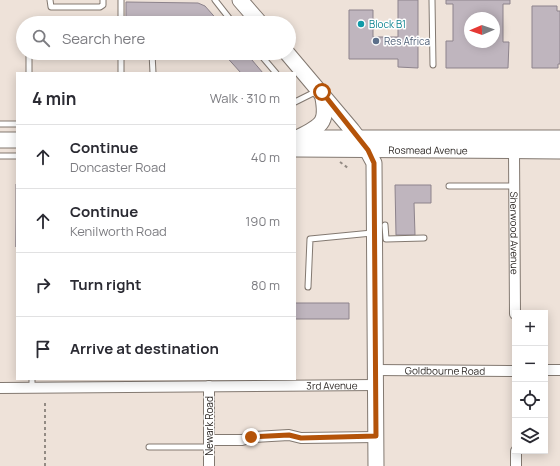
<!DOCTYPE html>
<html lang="en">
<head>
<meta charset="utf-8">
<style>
	:root { --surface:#fff; --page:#f2f2f3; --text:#2b2b33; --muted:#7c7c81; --line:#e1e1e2 }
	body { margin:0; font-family:Manrope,sans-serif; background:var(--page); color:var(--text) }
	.controls { position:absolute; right:12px; bottom:12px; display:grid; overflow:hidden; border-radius:0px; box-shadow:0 2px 10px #0003 }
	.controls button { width:36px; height:36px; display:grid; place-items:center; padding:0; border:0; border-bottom:1px solid var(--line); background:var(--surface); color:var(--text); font:20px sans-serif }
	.compass { position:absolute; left:464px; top:12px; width:36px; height:36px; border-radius:50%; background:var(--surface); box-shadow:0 2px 10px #0003; rotate:268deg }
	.stop { position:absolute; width:12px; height:12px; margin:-9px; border:3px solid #b45309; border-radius:50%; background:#fff }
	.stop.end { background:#b45309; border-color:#fff; box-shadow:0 1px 4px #0008 }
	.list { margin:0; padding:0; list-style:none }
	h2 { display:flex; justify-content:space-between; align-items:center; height:52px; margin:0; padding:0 16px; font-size:17px }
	h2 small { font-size:13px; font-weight:400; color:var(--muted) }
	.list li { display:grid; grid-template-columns:26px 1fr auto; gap:12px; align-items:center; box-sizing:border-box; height:64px; padding:0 16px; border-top:1px solid var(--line) }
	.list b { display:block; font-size:15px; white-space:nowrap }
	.list p { margin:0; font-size:13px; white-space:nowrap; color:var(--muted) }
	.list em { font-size:13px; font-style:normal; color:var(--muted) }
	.icon { flex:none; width:22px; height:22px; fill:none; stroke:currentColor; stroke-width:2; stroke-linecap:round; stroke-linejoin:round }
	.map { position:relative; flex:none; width:560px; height:466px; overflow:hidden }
	.search { position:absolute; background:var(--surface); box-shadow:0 2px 10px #0003; left:16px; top:16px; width:280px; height:44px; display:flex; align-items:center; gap:10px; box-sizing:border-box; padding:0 14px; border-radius:22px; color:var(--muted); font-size:15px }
	.panel { position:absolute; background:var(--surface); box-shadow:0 2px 10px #0003; left:16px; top:72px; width:280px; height:308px; border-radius:0px }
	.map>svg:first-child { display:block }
	.building { fill:#bfb5be; stroke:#8d838c; fill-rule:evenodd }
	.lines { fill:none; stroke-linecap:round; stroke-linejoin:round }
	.lane-casing { stroke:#837971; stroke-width:7 }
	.street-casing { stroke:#837971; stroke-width:12 }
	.secondary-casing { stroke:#837971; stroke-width:17 }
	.path { stroke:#938b84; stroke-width:2; stroke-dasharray:3 3; stroke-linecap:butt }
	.lane { stroke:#fff; stroke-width:5 }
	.street { stroke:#fff; stroke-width:10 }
	.secondary { stroke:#fff; stroke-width:15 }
	.route { stroke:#b45309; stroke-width:5 }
	.culture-dot { fill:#0f9aa8; stroke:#fff; stroke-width:1.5 }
	.service-dot { fill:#5c6f8a; stroke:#fff; stroke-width:1.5 }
	.labels { text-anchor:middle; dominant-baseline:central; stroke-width:3; stroke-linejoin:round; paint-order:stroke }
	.culture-label { font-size:10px; fill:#0d838f; stroke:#fff; text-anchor:start }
	.service-label { font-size:10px; fill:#4e5e75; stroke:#fff; text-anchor:start }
	.street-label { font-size:10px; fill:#2b2623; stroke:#fff }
</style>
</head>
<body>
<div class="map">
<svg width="560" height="466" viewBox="0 0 560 466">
	<rect width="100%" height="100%" fill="#eee2d9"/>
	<path class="building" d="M398 0H418V68L398 67V59H349V10H373V37H398Z
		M446 0H510V4H503V42H509L508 68H446V41H453V4H446ZM470 18H494V42H470Z
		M126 2 198 3 205 6 220 23H197L194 20 126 19Z
		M532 6H557V11H560V64H558V68H532Z
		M223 53H246L263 73H241Z
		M16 184H17L16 247Z
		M395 185H431V203H414L415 235H396Z
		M295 303H349V319H295Z"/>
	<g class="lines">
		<g class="lane-casing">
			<path id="lane" d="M50 0 51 7H100L103 5V0
				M121 0V23
				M215 0 233 23
				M432 0 433 65
				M152 53 153 73
				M259 53 276 73
				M29 73V53
				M121 73V53
				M295 102 317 91
				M0 124H17
				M0 156H17
				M449 186H513
				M385 225 386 239 424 238
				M308 287 310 239 372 233
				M32 379V388
				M149 447H209"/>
		</g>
		<g class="street-casing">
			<g id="street">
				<path id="s1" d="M514 151 515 314"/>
				<path id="s2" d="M375 370 515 371"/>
				<path d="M545 370H560"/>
				<path d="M209 386V466"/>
				<path id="s3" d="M0 388 375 385"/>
				<path d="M209 440H242L253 437 289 435 301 438 376 437"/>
				<path d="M516 451V466"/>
			</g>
		</g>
		<g class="secondary-casing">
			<g id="secondary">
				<path d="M240 0 260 23"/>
				<path d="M287 53 352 130 367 150 374 163 376 466"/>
				<path d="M299 137C324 125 328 121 322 93"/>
				<path d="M295 138H560"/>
				<path d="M0 140H17"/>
				<path id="s4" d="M295 149 560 151"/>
			</g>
		</g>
		<path class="path" d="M340 162 348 168
			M45 466V400"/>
		<use href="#lane" class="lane"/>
		<use href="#street" class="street"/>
		<use href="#secondary" class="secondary"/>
	</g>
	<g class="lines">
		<path class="route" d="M251 437 289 435 301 438 376 436 374 163 368 150 322 92"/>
	</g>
	<circle class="culture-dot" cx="361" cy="24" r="4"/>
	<circle class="service-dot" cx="376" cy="41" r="4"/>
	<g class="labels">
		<g class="culture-label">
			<text x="369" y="24">Block B1</text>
		</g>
		<g class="service-label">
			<text x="384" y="41">Res Africa</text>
		</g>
		<g class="street-label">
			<text stroke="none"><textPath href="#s4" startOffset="133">Rosmead Avenue</textPath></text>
			<text stroke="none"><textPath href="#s1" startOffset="82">Sherwood Avenue</textPath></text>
			<text stroke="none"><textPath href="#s2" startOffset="70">Goldbourne Road</textPath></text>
			<text stroke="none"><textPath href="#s3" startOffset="332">3rd Avenue</textPath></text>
			<text transform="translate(209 426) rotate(-90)">Newark Road</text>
		</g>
	</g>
</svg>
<div class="controls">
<button>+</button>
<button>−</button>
<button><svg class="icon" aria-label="locate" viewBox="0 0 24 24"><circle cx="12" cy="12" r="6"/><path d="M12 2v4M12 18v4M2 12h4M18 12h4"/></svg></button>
<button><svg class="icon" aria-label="layers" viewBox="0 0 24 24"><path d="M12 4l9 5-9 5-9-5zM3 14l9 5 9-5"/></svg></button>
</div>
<svg class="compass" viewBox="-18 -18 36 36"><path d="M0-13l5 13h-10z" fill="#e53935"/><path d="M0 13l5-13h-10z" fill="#7c7c81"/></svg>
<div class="stop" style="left:322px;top:92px"></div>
<div class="stop end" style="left:251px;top:437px"></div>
<div class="search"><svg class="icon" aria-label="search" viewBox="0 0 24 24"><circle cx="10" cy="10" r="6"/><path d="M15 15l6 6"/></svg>Search here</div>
<section class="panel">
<h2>4 min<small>Walk · 310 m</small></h2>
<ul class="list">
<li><svg class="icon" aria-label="ahead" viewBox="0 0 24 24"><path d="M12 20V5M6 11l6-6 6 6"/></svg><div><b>Continue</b><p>Doncaster Road</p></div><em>40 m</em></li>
<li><svg class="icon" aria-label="ahead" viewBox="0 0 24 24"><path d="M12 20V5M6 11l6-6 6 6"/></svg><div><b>Continue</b><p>Kenilworth Road</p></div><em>190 m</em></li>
<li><svg class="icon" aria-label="right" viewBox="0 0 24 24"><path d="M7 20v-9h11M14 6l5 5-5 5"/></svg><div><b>Turn right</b></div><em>80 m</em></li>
<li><svg class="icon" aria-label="arrive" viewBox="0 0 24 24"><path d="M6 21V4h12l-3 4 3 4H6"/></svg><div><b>Arrive at destination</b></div></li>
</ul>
</section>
</div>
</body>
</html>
